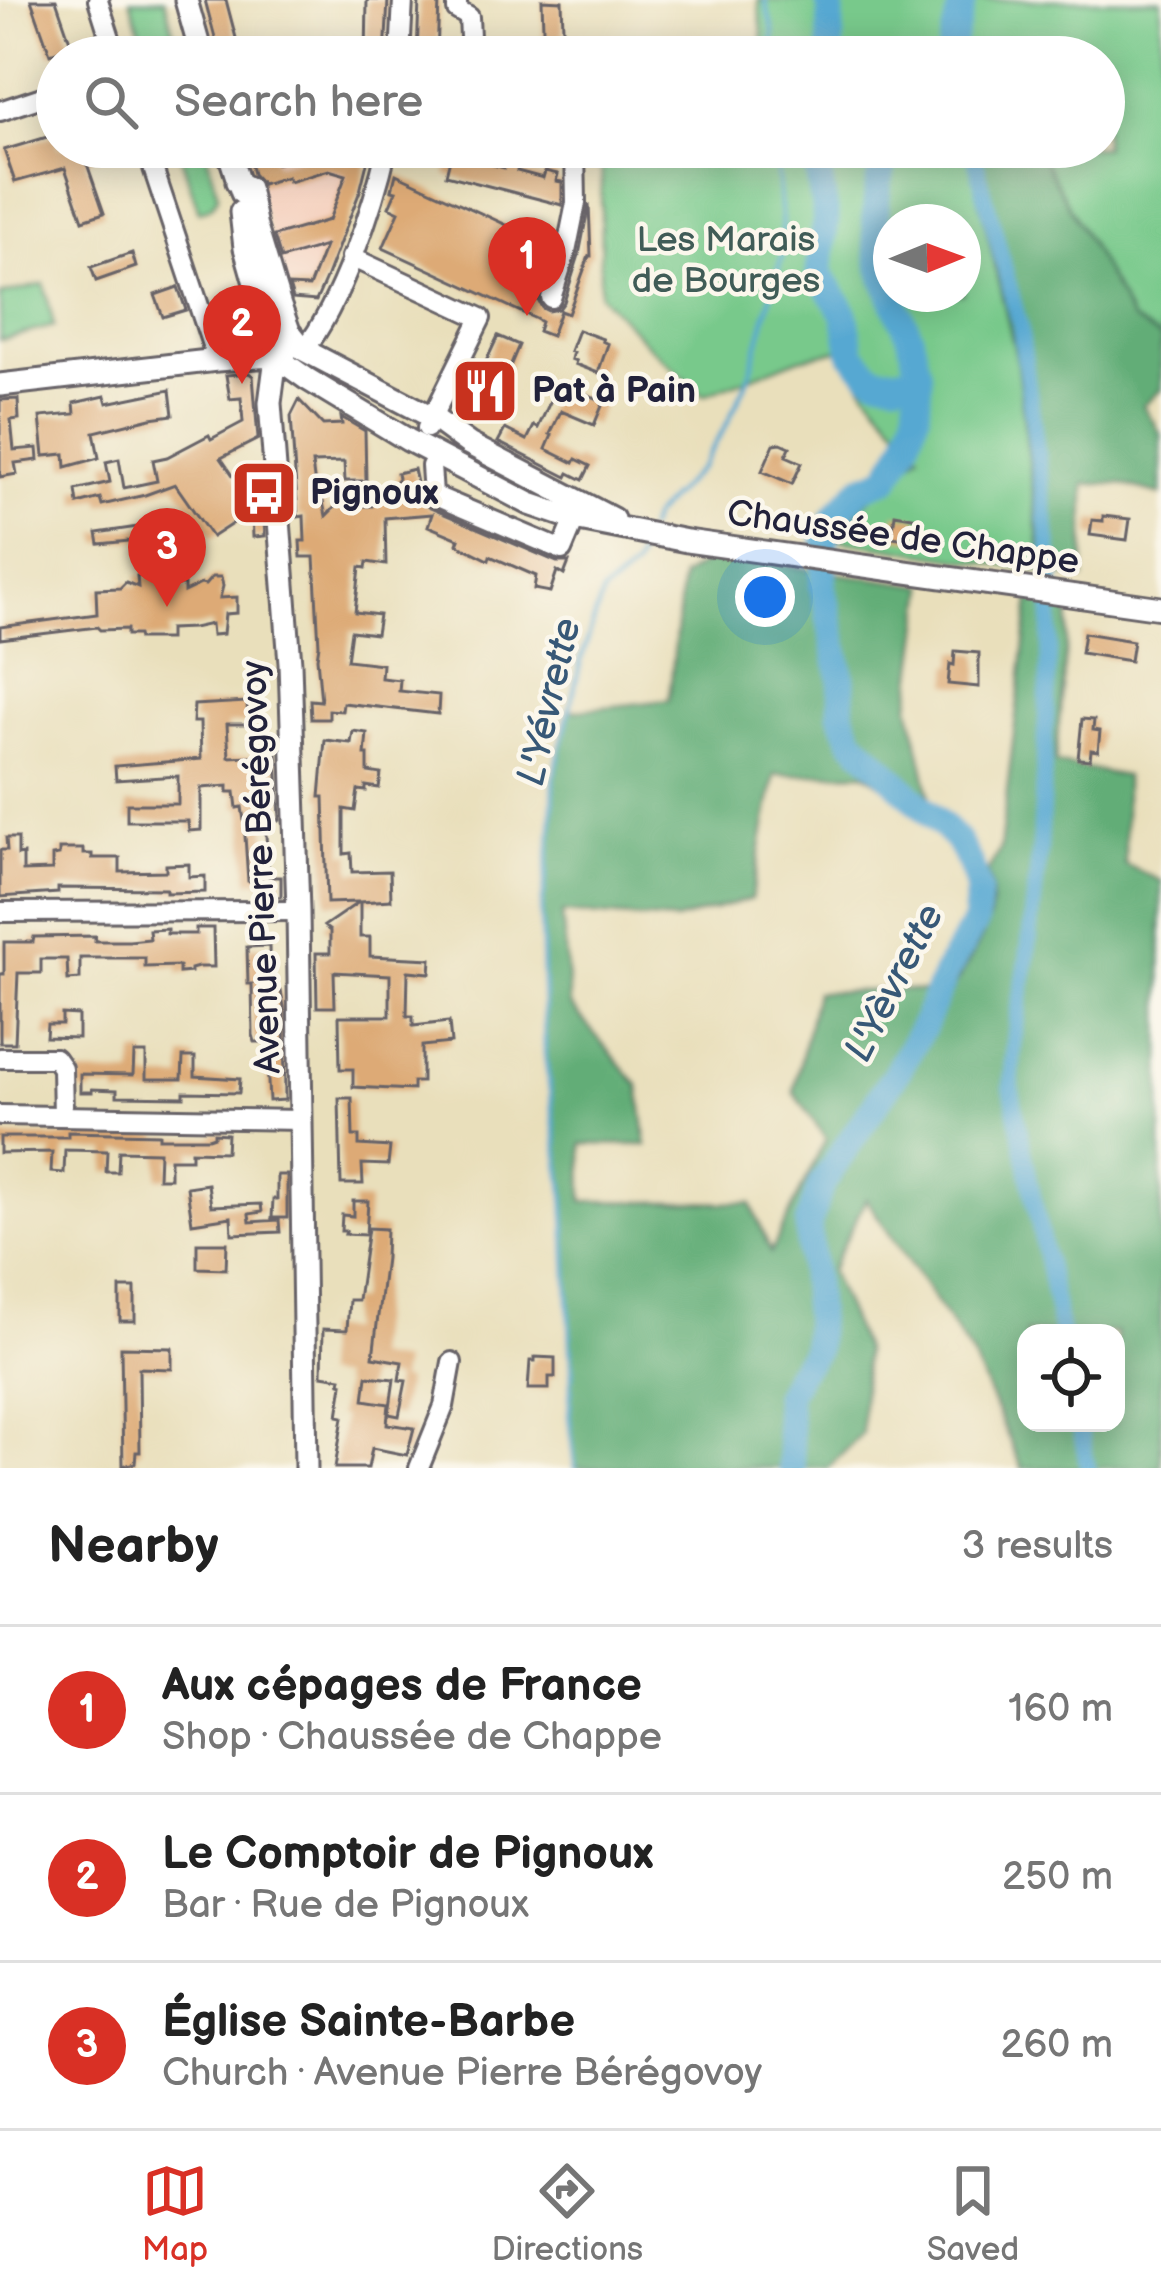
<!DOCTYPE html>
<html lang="en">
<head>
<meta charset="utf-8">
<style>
	:root { --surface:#fff; --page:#f2f2f2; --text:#222; --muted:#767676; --line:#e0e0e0; --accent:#d93025 }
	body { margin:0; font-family:"Balsamiq Sans",sans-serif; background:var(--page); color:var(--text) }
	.controls { position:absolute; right:36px; bottom:36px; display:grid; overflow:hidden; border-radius:24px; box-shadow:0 6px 30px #0003 }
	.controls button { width:108px; height:108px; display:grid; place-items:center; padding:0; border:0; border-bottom:3px solid var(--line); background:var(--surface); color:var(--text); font:60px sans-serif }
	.compass { position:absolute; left:873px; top:204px; width:108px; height:108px; border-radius:50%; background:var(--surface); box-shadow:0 6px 30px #0003; rotate:89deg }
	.you { position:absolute; left:765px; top:597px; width:42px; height:42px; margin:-30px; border:9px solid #fff; border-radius:50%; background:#1a73e8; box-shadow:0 0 0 18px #1a73e833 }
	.badge { display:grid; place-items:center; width:78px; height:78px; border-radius:50%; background:var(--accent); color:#fff; font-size:39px; font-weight:700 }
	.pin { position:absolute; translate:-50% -99px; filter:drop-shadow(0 3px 6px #0008) }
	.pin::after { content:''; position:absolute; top:63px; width:42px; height:36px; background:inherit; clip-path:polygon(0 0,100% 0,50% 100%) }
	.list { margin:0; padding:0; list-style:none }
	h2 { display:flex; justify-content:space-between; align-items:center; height:156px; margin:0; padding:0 48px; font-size:51px }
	h2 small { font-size:39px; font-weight:400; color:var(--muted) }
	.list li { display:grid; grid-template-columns:78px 1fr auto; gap:36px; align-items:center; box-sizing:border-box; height:168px; padding:0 48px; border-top:3px solid var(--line) }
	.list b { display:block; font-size:45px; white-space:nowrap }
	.list p { margin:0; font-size:39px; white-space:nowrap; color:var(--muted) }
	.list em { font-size:39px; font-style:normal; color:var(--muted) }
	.icon { flex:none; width:66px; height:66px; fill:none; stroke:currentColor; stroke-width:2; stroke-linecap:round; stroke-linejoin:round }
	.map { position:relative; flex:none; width:1161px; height:1468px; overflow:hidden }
	.search { position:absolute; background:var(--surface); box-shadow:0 6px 30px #0003; left:36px; right:36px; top:36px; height:132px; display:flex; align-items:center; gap:30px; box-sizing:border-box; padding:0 42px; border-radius:66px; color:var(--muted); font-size:45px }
	.sheet { height:660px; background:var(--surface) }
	nav { display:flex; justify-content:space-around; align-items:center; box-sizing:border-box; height:168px; border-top:3px solid var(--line); background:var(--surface); font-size:33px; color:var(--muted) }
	nav a { display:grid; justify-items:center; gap:6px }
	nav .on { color:var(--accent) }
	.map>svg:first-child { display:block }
	.built { fill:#f5d3c1 }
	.green { fill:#78c98b; stroke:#4d7663; stroke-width:3; fill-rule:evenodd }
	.forest { fill:#62ad77; stroke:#426859; stroke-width:3; fill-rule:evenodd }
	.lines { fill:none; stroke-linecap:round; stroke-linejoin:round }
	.stream { stroke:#57a8d2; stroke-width:4.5 }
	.canal { stroke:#57a8d2; stroke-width:16 }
	.river { stroke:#57a8d2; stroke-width:27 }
	.building { fill:#ddaa76 }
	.minor-casing { stroke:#686468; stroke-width:24 }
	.major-casing { stroke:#686468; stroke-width:27 }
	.minor { stroke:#fff; stroke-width:18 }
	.major { stroke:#fff; stroke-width:21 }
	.labels { text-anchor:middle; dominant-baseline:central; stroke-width:9; stroke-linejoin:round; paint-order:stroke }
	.park-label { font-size:36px; fill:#405c57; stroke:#fbf7ec }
	.poi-label { font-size:36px; font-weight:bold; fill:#22223b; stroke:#fbf7ec; text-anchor:start }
	.street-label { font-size:36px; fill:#22223b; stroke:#fbf7ec }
	.water-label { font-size:39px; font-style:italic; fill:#375877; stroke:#fbf7ec }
</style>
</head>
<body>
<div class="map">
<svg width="1161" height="1468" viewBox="0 0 1161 1468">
	<rect width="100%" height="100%" fill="#fbf7ec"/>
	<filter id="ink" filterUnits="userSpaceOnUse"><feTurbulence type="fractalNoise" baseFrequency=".00833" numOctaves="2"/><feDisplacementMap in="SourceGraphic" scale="24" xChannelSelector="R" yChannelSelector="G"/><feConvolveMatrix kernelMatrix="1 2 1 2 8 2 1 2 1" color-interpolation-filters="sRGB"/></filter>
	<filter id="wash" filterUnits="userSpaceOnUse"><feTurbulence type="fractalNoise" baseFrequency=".004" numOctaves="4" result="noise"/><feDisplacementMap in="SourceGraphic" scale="48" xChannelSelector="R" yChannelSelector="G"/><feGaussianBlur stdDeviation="2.7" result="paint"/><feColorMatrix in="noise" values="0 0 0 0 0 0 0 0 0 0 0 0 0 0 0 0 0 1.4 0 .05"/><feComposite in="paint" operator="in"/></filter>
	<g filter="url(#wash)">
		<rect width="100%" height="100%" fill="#e9dfbb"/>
		<path class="built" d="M246 147H371L360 191 316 301 288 298Z"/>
		<path class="green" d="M130 0H165L180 57H149Z
			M758 0H1161V338L1132 320 1034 147H1104V57H983L979 52 978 57H765Z
			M178 147H205L218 195 211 207 199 212Z
			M602 147H967L1016 355 1043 572 839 540 866 502 920 453 866 390 839 350 800 358 704 395 649 346 600 295ZM891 222H963V294H891Z
			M44 284 54 326 0 340V295Z"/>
		<path class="forest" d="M967 147H1036L1132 320 1161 338V390L1143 405 1161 434V495L1121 484H1085L1084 579 1043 572 1016 355Z
			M716 556 926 586 910 705 935 820 865 773 775 775 751 899 675 921 562 913 570 1005 639 1086 647 1145 582 1144 583 1201 751 1203 771 1252 826 1139 794 1092 816 992 908 990 949 995C970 957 1004 918 987 873L1000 849 1030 601 1070 606 1055 763 1125 776V864L1161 881V1468H1022L972 1356 866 1199 830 1271 864 1351 862 1434 828 1468H575L569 1416 572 1369 564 1192 545 1055 541 914 552 829 554 776 568 711 669 700 682 577ZM1116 1333V1423H1026V1333Z"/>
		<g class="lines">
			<path class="stream" d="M765 0 773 31 772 57
				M648 529 651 518 701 467 727 424 749 377 784 248 775 147
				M575 1468 569 1416 572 1369 564 1192 545 1055 541 914 552 829 554 776 581 660 603 593 634 568 644 540"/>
			<path class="canal" d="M951 52 953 57
				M972 147 1020 326 1053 570 1040 848 1027 961 1015 1033 1011 1087 1061 1333
				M1079 1423 1088 1468"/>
			<path class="river" d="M828 0 831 10 830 57
				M949 57 963 0
				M814 147 826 217 819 273 845 314 852 354 869 373 877 377 896 380 919 375
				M890 147C871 192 870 249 891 293
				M792 1468 786 1396 798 1372 815 1350 816 1321 808 1225 821 1185 898 1070 923 1026 946 972 975 922 978 890 971 866 957 840 852 739 841 713 842 680 823 586 825 538 835 516 861 488 887 478 906 446 917 414 919 375 910 336 891 294"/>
		</g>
		<g id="blocks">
			<path class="building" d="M31 0H56L72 47 50 54Z
				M205 0H226L241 57H220Z
				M367 0H388L385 57H366Z
				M419 0H439L437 57H417Z
				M542 0 562 1 564 57H544Z
				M57 134V147H120V149L86 161 104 213 83 220 65 168 15 182 4 150Z
				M352 147H371L360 191 327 276 316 301 293 299 289 286 309 287 325 246 281 259 274 236 329 220 346 175 329 170 289 182 287 177 262 184 253 174 249 157 272 151 276 164 332 148 350 153Z
				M466 151 480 155 478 161 504 168 506 161 519 164 517 171 543 178 545 171 558 174 556 181 562 182V205L446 175 451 155 464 158Z
				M396 174 524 233 527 226 539 231 526 256 548 263 538 300 542 308 548 311 559 309 564 302 579 255 589 204 591 256H589L568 314 560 311 551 336 538 331 541 322 536 319 383 248 399 212 389 207 396 191 392 190Z
				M132 253 136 267 96 281 91 267Z
				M178 287 186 310 163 317 155 295Z
				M578 330 603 339 602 341 608 344 598 373 575 364 576 361 571 359 573 352 570 351Z
				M498 336 519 345 489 416 465 406Z
				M249 373 253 376 258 439 221 458 239 484 260 470 265 536 253 537 252 511 212 537 175 484 145 495 102 505 100 498 78 504 76 490 110 482 106 462 119 459 124 488 157 481 153 460 167 457 209 435 211 439 243 422 241 398 230 399 226 375Z
				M170 390 173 415 151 418 94 432 99 458 66 467 65 454 44 456 40 417 75 414 74 403 105 396 107 403Z
				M555 391 564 395 566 391 584 399 586 394 604 401 594 425 561 411 550 434 552 435 546 449 574 463 576 459 590 466 583 480 569 473 567 477 498 442 505 429 527 440 534 426 538 428Z
				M18 399 19 419 11 420 14 450 37 448 38 460 15 463 17 474 0 477V400Z
				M299 400 323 425 342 424 341 417 365 431 366 481H345L344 462 312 463 315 487 320 488 326 516 346 496V506H372V500L397 498 394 483 398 478 397 473 414 469 420 497 428 507 557 562H569L564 575 557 571 550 592 534 589 536 576 490 556 489 560 457 544 459 539 428 526 432 514 385 518 386 565 367 562 366 568 360 567 355 612 379 615 376 634 351 631 347 660 382 664 381 678 400 680 399 691 439 695 438 714 343 703 342 711 329 710V719H311L310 700 321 701 317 658 319 645 314 557H301L300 541H305L304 516 298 517 291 416Z
				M781 443 790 447 786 456 802 463 792 484 762 471 774 444Z
				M895 514 918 518 914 540 892 537Z
				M1103 516 1130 519 1127 540 1090 535 1092 520 1103 521Z
				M185 520 187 535 99 544 97 533Z
				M137 576H167V585H184V592L201 584 205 585 212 577H221L223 586 220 598 237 597V613L225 614 223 634 212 635 211 624 193 628 169 629V639H139L138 635H127V629L100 630 97 627 0 639V627L97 614 96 589 120 588 126 582 138 587Z
				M1084 633 1133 641 1130 661 1081 653Z
				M955 651 979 653V687L948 684 950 664 954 665Z
				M247 702 248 724H227L229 757 277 755 280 820 265 821 269 877H281V897H262V880L248 881 244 821 242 807 237 808 235 792H228V786L201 788V830L189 831 188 821H127V804H178V776L116 780 115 766 201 759 200 722H193L194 705Z
				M1082 719 1094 720 1093 730 1100 731 1098 751 1091 750 1090 760 1078 759Z
				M353 731 367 733 365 755H368V772L381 774 379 788 366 786V791L358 790 355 811 344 809V854L351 853 352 872 390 871 391 900 360 902V937H370V956L431 959 430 973 408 971 407 1016H413V1026L449 1022 451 1043 422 1046V1082H413V1090L353 1087V1069H340L339 1016H390V975L334 972 335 1007H317L316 953H330V931L324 926 359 902 327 903 324 797H320L325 740 351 743Z
				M6 838H18V855L23 854V871L52 870V856L59 855V849H83V854H92V858H120V872L166 871V865L189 864V877L205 876V892L166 893V889L58 888V893L0 897V850H7Z
				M196 928H213L214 967H198L191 969V972L179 973V966L145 967V958H80V979L68 980 67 959H41V973H18L15 1043H0V974H4V942H33L34 937 95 936V941H129L150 939 149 930 167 929V934H196Z
				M269 946 270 991H281L284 1007 285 1100 269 1101 266 1042H255L253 1035 252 984H248L247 947Z
				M62 1014 78 1015V1038L46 1037 47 1024H62Z
				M134 1053H146V1079H182L183 1057H195V1076L240 1079 239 1093 184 1092V1097L117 1096V1090L92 1089V1092H80V1074L133 1075Z
				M339 1098H352L353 1136H359V1145L390 1147 388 1165 362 1164 363 1184H341Z
				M68 1132 159 1134V1138H208L214 1136V1133L227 1134 226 1152 191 1151V1159H170V1178H158L159 1152 119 1151 118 1172H106L107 1151 65 1150 64 1173 51 1172 52 1152 0 1153V1137H68Z
				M277 1175H287V1218H272L273 1199H277Z
				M208 1184 211 1206 261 1204 262 1212 249 1214 250 1222 279 1220 280 1232 232 1234 231 1217 192 1223 187 1187Z
				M353 1201H368L366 1235 345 1234 346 1231H341L342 1215 353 1216Z
				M368 1228 386 1229 385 1258 373 1357 402 1362 399 1380 406 1381 399 1416 389 1414 394 1379 367 1376 364 1400 389 1404 387 1424 414 1428 407 1455 372 1448 368 1468H335L343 1417 338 1416 343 1384 340 1383 341 1378 322 1375 323 1329 347 1330 349 1300H358Z
				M197 1243H227L226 1269 197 1268Z
				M120 1288H135V1321H120Z
				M121 1347 172 1348V1369L139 1368 140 1452H136L135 1463 123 1466Z
				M535 1357 555 1358V1377H549V1389H528L530 1361H535Z"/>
		</g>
	</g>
	<g filter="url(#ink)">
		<use href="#blocks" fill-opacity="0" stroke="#686468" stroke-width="3"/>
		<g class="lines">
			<g class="minor-casing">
				<path id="minor" d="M98 0 116 57
					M457 0V10L469 17 471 57
					M400 57 403 0
					M0 111 57 92
					M146 147 217 360
					M351 257 481 318 427 428
					M551 298 566 252 576 203 575 147
					M304 350C341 304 374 205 387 147
					M437 455 431 466 433 495 562 550 580 507
					M0 912 298 911
					M0 1058H55L62 1068 63 1116
					M0 1115 302 1120
					M419 1468 444 1406 452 1362"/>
			</g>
			<g class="major-casing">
				<path id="major" d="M186 0 202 57
					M227 147 242 193
					M237 182 248 188 256 227 280 306 289 331 304 350 432 417 469 444 613 519
					M241 212 245 248 276 357
					M289 331 276 357 270 403 290 663 298 911 306 1468
					M276 357 307 379 408 440 530 504 574 519 687 541 1161 608
					M0 385 217 360 285 355"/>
			</g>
			<use href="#minor" class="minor"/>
			<use href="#major" class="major"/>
		</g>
	</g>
	<defs>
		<g id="restaurant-square" transform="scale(3.45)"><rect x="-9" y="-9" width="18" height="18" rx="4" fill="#c8321e" stroke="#fbf7ec"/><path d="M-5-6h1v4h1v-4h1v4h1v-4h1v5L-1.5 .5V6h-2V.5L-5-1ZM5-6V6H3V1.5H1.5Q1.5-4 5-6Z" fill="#fff"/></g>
		<g id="bus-square" transform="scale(3.45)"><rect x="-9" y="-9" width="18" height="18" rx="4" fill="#c8321e" stroke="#fbf7ec"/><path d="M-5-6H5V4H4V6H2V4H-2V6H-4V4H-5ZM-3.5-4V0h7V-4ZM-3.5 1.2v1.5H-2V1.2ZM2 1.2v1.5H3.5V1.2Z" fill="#fff"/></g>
	</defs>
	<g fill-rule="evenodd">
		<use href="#restaurant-square" x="485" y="391"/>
		<use href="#bus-square" x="264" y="493"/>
	</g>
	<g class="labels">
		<g class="park-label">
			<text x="726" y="240">Les Marais<tspan x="726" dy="41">de Bourges</tspan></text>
		</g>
		<g class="poi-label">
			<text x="532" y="391">Pat à Pain</text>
			<text x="310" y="493">Pignoux</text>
		</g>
		<g class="street-label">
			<text transform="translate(903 538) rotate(8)">Chaussée de Chappe</text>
			<text transform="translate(262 867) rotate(-92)">Avenue Pierre Bérégovoy</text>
		</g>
		<g class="water-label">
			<text transform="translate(550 702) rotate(-77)">L'Yévrette</text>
			<text transform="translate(895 983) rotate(-63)">L'Yèvrette</text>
		</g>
	</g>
</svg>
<div class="controls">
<button><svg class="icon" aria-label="locate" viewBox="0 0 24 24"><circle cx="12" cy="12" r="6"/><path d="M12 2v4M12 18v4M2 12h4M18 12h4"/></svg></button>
</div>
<svg class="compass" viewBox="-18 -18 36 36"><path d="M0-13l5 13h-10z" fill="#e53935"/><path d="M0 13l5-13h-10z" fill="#767676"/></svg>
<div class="you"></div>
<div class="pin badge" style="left:527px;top:316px">1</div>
<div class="pin badge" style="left:242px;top:384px">2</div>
<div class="pin badge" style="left:167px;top:607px">3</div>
<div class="search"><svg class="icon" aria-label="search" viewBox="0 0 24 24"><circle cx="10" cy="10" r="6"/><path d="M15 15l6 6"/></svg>Search here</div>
</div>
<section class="sheet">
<h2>Nearby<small>3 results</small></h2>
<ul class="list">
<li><span class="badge">1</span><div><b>Aux cépages de France</b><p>Shop · Chaussée de Chappe</p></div><em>160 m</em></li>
<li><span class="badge">2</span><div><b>Le Comptoir de Pignoux</b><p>Bar · Rue de Pignoux</p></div><em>250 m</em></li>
<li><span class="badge">3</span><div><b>Église Sainte-Barbe</b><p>Church · Avenue Pierre Bérégovoy</p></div><em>260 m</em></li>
</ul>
</section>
<nav>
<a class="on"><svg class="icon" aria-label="map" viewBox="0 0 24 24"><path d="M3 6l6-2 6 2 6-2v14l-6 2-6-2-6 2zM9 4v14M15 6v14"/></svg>Map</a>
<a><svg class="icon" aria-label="directions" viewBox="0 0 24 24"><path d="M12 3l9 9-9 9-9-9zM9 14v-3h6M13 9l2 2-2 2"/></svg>Directions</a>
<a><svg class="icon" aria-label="saved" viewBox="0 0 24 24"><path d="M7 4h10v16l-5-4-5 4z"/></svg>Saved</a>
</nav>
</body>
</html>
